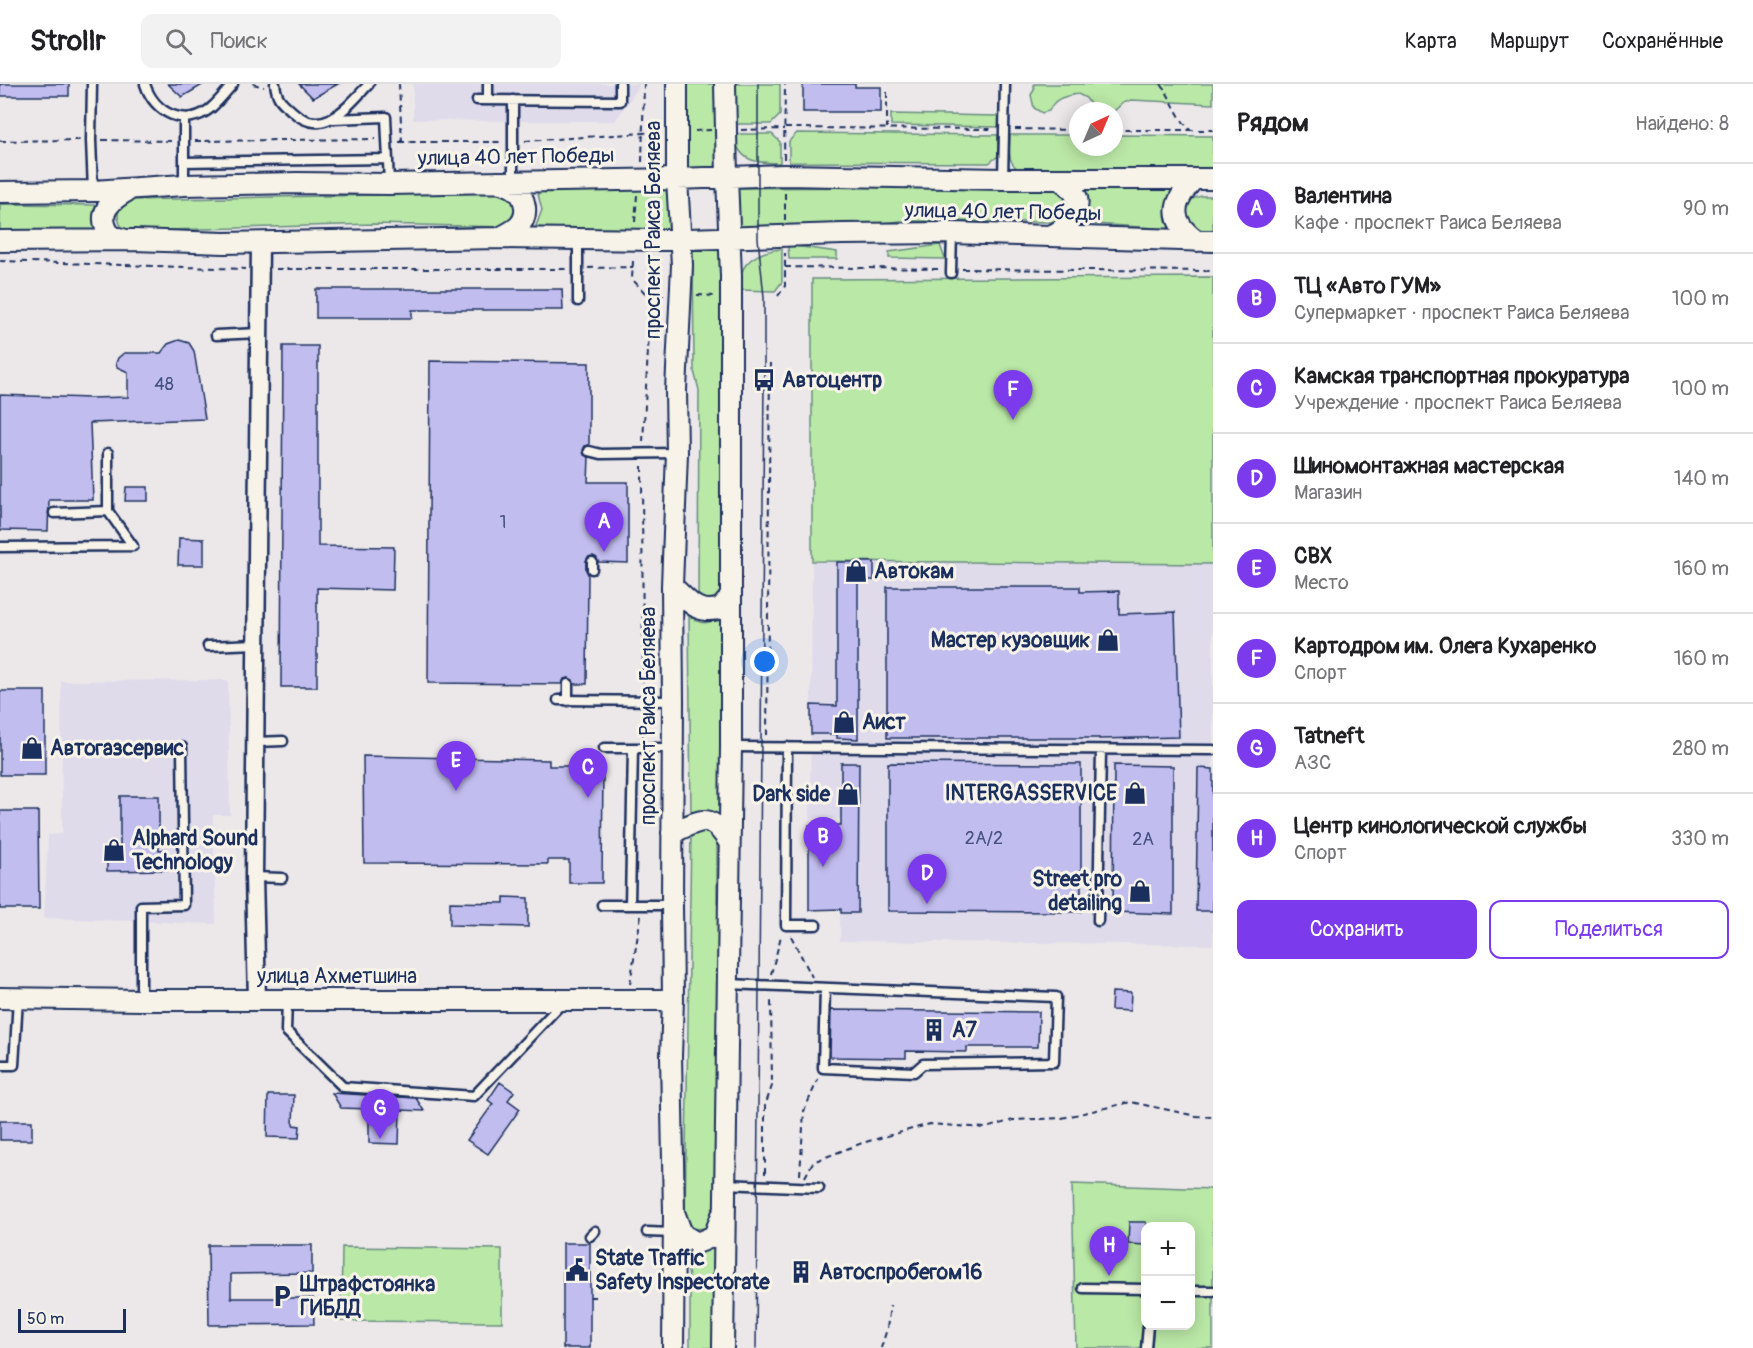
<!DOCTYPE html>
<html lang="ru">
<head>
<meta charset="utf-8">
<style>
	:root { --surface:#fff; --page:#f2f2f2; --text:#202124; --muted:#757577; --line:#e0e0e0; --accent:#7c3aed }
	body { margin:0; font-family:Pangolin,sans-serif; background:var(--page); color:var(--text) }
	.controls { position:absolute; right:18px; bottom:18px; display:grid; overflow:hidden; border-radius:12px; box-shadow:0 3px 15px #0003 }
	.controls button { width:54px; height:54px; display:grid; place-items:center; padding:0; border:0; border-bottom:2px solid var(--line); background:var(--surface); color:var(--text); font:30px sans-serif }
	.compass { position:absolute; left:1069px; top:18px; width:54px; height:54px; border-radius:50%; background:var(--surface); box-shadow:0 3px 15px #0003; rotate:44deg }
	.scale { position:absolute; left:18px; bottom:15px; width:108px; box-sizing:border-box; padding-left:6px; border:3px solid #1b2f5e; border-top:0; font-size:16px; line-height:21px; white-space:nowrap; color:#1b2f5e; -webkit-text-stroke:4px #f7f3e8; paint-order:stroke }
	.you { position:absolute; left:765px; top:578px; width:21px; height:21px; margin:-15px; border:4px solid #fff; border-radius:50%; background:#1a73e8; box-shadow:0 0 0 9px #1a73e833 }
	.badge { display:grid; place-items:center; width:39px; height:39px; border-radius:50%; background:var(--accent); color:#fff; font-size:20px; font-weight:700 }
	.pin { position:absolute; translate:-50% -50px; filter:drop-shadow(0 2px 3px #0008) }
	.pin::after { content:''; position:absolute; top:32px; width:21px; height:18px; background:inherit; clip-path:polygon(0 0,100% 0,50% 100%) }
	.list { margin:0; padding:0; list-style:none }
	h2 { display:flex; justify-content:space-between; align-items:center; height:78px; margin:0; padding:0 24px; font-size:26px }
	h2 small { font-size:20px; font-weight:400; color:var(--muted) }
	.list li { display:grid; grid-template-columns:39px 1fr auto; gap:18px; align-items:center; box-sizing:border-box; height:90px; padding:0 24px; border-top:2px solid var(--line) }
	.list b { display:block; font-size:22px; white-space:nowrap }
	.list p { margin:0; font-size:20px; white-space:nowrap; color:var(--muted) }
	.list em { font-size:20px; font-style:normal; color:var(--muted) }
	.actions { display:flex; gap:12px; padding:18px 24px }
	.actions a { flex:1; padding:14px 0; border:2px solid var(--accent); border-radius:12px; text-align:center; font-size:21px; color:var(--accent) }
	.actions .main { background:var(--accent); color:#fff }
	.icon { flex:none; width:33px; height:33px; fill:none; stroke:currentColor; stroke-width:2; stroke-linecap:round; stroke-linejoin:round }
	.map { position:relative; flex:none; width:1213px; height:1264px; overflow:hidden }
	header { display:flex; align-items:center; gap:36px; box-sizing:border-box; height:84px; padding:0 30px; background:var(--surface); border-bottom:2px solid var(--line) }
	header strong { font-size:28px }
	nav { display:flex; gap:33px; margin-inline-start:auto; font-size:21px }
	.search { width:420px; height:54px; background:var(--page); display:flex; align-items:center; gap:15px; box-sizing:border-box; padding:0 21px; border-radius:12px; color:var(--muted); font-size:22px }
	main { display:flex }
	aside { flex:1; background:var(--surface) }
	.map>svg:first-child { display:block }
	.built { fill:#dfdbeb }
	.green { fill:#bae8a6; stroke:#6a8c82; stroke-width:1.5; fill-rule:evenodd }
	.building { fill:#c2bdef; stroke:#1b2f5e; stroke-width:1.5 }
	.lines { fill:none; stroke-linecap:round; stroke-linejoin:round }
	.service-casing { stroke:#1b2f5e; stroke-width:13 }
	.minor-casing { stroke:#1b2f5e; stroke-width:21 }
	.tertiary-casing { stroke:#1b2f5e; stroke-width:24 }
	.path { stroke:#1b2f5e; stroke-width:2; stroke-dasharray:6 4.5; stroke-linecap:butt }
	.service { stroke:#f7f3e8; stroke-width:8 }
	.minor { stroke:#f7f3e8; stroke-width:16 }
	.tertiary { stroke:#f7f3e8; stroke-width:20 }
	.tram { stroke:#1b2f5e; stroke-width:1.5 }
	.labels { text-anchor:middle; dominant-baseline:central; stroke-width:6; stroke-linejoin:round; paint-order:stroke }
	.number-label { font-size:18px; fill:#455282 }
	.street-label { font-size:21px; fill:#1b2f5e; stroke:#f7f3e8 }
	.poi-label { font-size:21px; font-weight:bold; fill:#1b2f5e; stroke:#f7f3e8; text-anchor:start }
</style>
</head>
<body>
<header>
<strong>Strollr</strong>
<div class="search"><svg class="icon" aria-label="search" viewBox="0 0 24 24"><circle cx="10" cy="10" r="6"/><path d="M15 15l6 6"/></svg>Поиск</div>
<nav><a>Карта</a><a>Маршрут</a><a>Сохранённые</a></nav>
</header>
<main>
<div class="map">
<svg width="1213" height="1264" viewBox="0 0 1213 1264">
	<rect width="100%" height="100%" fill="#ece8e9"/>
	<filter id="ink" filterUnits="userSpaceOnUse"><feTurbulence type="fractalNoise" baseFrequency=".0167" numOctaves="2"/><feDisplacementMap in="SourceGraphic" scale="12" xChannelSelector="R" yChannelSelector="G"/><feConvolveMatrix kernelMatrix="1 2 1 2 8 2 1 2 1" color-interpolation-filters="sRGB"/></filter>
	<g filter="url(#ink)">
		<path class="built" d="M413 0H639V3L615 37H513L413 36Z
			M812 477 1213 480V861L840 857 841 735 810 734Z
			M228 596 230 731H213L216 840 44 834 48 751 62 750 61 597Z"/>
		<path class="green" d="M686 0H716L717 86H686Z
			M733 0H780V31L771 40H733Z
			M1034 0H1213V20L1131 16 1123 19 1114 27H1101L1090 20 1086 14 1078 10C1065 12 1054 14 1049 27L1042 29 1034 24 1031 11 1034 6Z
			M891 30 999 32V43L891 41Z
			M797 49 998 51V72L989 79 789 78V57Z
			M733 50H772L780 58V79C755 79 739 78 733 50Z
			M1010 51H1078V63H1114V51L1213 52V87L1020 86C1006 79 1010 65 1010 51Z
			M1052 102C1071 110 1074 131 1053 138L900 137 840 144H734L733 104Z
			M1079 103 1173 105C1168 117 1167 132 1171 145L1079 139Z
			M498 104C516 117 523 123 507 143L374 140 132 147 122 144C115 131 117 125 129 116L377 111 403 106Z
			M676 105V149H558L536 142 542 126 537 106Z
			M1202 112H1213V146C1208 146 1202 146 1198 145 1187 143 1180 126 1188 118 1192 114 1197 113 1202 112Z
			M0 120 100 121 99 147 0 146Z
			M788 161 837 168V175H789Z
			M940 161 945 175 889 174V168Z
			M693 163 722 164 721 511 717 516 701 517 698 510 699 306 694 287Z
			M782 165V198L775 207 741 206C741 201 740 195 741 191 745 173 766 166 782 165Z
			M1213 193V480L812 477V195Z
			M689 530C700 543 710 540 723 531L724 736C713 723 706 725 691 732Z
			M704 741 717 751V818L723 844 716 1134C710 1144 704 1146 693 1144L685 1132 691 749Z
			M1072 1100 1213 1105V1264H1076ZM1146 1142H1190V1242H1146Z
			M683 1159 714 1160V1264H690V1199Z
			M342 1163 502 1165V1238L341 1237Z"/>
		<path class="building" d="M0 0H69V12H0Z
			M168 0H204L182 13Z
			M299 0H338L313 14Z
			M803 0H855V3H881V28H803Z
			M316 205H562L563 226H412V234H316Z
			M179 256 189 259 194 267 205 335 90 339 93 416H49L48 447 0 446V311L90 314 128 313V288L117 283 116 279 118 274 124 269H161L168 260Z
			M283 262H318V462L394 463 393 506 317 504V603H281Z
			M430 277 589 279V361L585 362 583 366 584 371 589 373 588 398H628V479L598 478 597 474 593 472 588 473 586 477V486L588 490 587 600H574L573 596 569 594 564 595 562 600 428 599Z
			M126 403H148V417H125Z
			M179 454 204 455V481H178Z
			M837 478H874V496H858V655L837 654V650H811V621L837 622Z
			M887 503H1080V508L1119 507V530L1175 528 1179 653 1099 655V654H887Z
			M0 607H45V691H0Z
			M363 672 549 676V682H603L602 799H569V776H548V780L364 779Z
			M841 679H859L858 829H841V825L809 826V741H841Z
			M888 679 1081 680V828L888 827Z
			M1114 681 1173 682V830L1113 828Z
			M1198 684 1213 685V827H1196Z
			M120 712H159V766L167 765V786L107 787V766H120Z
			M0 727H38L39 825H0Z
			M504 813 528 814V843L450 841V818L504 819Z
			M1112 908 1131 909 1130 927 1111 926Z
			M831 926 1039 928 1038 963H967V968L906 967V974L830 973Z
			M500 998 514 1008 508 1016 520 1025 488 1070 467 1056 493 1020 488 1016Z
			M332 1009 416 1014 424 1027 400 1026 399 1060 369 1059V1025L341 1024Z
			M268 1011H294L293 1041 300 1042 299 1054 267 1053Z
			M0 1037H32V1056H0Z
			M1129 1138H1146V1161L1128 1160Z
			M563 1159H590V1264H563Z
			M208 1161H312V1189L231 1190V1214H313L314 1240 209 1241Z"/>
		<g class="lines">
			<g class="service-casing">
				<path id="service" d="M92 0 91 56 93 107
					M145 0C154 29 185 45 211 24 219 17 226 8 233 0
					M275 0C277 15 281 17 292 27 323 56 348 22 369 0
					M488 0V16
					M477 16 620 17V0
					M513 16V97
					M333 35 386 33 389 100
					M184 78 388 75
					M1003 95 1005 0
					M184 100V35
					M951 189 952 149
					M578 217V156
					M216 251 259 249
					M589 367 601 370 677 369
					M108 427 133 462
					M54 429 108 427V369
					M0 463 133 462
					M592 485V478
					M208 562 256 560
					M568 600V617
					M558 616 673 617
					M255 658 283 657
					M731 663 1213 666
					M787 663 786 841H816
					M604 664H662L673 663
					M254 793 282 794
					M602 821H671
					M630 821 633 664
					M1098 837 1101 666
					M728 900 1056 913 1054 978 923 980 914 988 823 984 825 904
					M141 916V822L184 821 182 663
					M287 916 286 947 343 1003 474 1012 563 918
					M0 981H14L18 915
					M725 1100 819 1104
					M647 1148 673 1149
					M590 1152 595 1147
					M1083 1204 1146 1205
					M1190 1207H1213
					M1146 1264 1148 1242"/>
			</g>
			<g class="minor-casing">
				<path id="minor" d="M257 916 254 793 260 158"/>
			</g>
			<g class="tertiary-casing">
				<path id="tertiary" d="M1194 95C1172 119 1168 136 1197 157
					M498 98C504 100 512 102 516 106 522 110 524 116 525 123 527 141 513 147 499 154
					M0 108 93 107 184 101 297 99 389 100 677 95 784 91 1003 95H1213
					M1052 151C1064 146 1081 130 1077 114 1074 106 1068 101 1061 96
					M126 156 111 152C94 130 111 115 131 105
					M0 157 134 156 224 159 499 154 658 156 842 150 952 149 1213 157
					M672 502C688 516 697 532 721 524L731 512
					M672 749C701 736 709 727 729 758
					M0 914 141 916H673
					M675 1131 682 1150 697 1159 714 1152 722 1131
					M673 1264 674 1128 671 972 673 916 672 821 673 617 672 502 677 369 676 306 682 181 677 95V0
					M723 1264 731 663V192L727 93 725 0"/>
			</g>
			<path class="path" d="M253 0 264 3
				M399 0 402 58
				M1161 0C1172 15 1177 33 1190 46
				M887 8V44
				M785 44 994 45
				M1015 45 1078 46
				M741 46 784 45
				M1114 46H1213
				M695 47 711 46
				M102 56 174 57
				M0 57 81 56
				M195 57 375 55
				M525 57 659 48
				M399 58H501
				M784 75 785 0
				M642 78 644 0
				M785 109V136
				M635 138 637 111
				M0 177 246 185
				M633 177 632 195 647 211H664
				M785 183 941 185
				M588 184 633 183
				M276 185H567
				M962 185 1213 187
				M697 211 715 212
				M778 212 785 202V169
				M643 358 651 211
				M642 382 643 607
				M643 628V652
				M767 651 770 279
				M791 852 812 893
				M771 890 781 852
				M630 900 641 831
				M765 1090V1022L772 1002 771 914
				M800 1091 804 1027 818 995
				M805 1093 813 1078 862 1059 930 1040 986 1044 1013 1036 1062 1034 1131 1018 1196 1032 1213 1033
				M590 1213H595
				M881 1264 887 1245 890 1221"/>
			<use href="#service" class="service"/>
			<use href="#minor" class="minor"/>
			<use href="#tertiary" class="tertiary"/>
			<path class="tram" d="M756 1264 764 296V213L758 154V0"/>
		</g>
	</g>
	<defs>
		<g id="bus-bare" transform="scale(1.8)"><path d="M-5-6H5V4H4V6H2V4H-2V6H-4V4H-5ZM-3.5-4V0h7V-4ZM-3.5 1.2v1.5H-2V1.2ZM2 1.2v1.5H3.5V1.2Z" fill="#1b2f5e" stroke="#f7f3e8" stroke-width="2.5" paint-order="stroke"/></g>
		<g id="shop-bare" transform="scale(1.8)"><path d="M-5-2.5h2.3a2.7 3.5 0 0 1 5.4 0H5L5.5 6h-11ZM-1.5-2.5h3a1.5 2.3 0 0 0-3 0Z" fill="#1b2f5e" stroke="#f7f3e8" stroke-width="2.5" paint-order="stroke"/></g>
		<g id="building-bare" transform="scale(1.8)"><path d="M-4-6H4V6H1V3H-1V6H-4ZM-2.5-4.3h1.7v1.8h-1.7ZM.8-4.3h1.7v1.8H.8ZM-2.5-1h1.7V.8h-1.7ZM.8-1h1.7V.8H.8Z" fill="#1b2f5e" stroke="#f7f3e8" stroke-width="2.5" paint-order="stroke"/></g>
		<g id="civic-bare" transform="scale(1.8)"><path d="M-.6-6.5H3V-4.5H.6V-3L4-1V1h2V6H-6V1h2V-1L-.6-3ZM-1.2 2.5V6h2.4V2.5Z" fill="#1b2f5e" stroke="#f7f3e8" stroke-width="2.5" paint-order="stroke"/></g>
		<g id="parking-bare" transform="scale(1.8)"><path d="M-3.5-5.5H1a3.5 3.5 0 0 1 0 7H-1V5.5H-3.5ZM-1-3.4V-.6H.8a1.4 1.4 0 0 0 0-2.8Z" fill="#1b2f5e" stroke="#f7f3e8" stroke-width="2.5" paint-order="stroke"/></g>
	</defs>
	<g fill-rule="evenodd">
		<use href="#bus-bare" x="764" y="296"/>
		<use href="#shop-bare" x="856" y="487"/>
		<use href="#shop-bare" x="1108" y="556"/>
		<use href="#shop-bare" x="844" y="638"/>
		<use href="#shop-bare" x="32" y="664"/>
		<use href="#shop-bare" x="1135" y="709"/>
		<use href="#shop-bare" x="848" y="710"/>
		<use href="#shop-bare" x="114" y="766"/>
		<use href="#shop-bare" x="1140" y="807"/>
		<use href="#building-bare" x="934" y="946"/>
		<use href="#civic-bare" x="577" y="1186"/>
		<use href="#building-bare" x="801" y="1188"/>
		<use href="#parking-bare" x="282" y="1212"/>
	</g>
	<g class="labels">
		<g class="number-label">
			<text x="164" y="300">48</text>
			<text x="503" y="438">1</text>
			<text x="984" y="754">2А/2</text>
			<text x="1143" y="755">2А</text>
		</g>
		<g class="street-label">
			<text transform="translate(516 73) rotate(-1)">улица 40 лет Победы</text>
			<text transform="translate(1003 128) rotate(1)">улица 40 лет Победы</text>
			<text transform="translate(653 146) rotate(-90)">проспект Раиса Беляева</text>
			<text transform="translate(648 632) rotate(-90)">проспект Раиса Беляева</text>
			<text x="337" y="892">улица Ахметшина</text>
		</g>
		<g class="poi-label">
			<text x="782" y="296">Автоцентр</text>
			<text x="874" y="487">Автокам</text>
			<text x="1090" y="556" text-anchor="end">Мастер кузовщик</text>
			<text x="862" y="638">Аист</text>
			<text x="50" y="664">Автогазсервис</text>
			<text x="1117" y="709" text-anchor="end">INTERGASSERVICE</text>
			<text x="830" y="710" text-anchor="end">Dark side</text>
			<text x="132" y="754">Alphard Sound<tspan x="132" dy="24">Technology</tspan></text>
			<text x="1122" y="795" text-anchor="end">Street pro<tspan x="1122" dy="24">detailing</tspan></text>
			<text x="952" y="946">А7</text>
			<text x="595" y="1174">State Traffic<tspan x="595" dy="24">Safety Inspectorate</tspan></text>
			<text x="819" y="1188">Автоспробегом16</text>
			<text x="300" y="1200">Штрафстоянка<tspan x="300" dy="24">ГИБДД</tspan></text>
		</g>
	</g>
</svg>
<div class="controls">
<button>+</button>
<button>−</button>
</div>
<svg class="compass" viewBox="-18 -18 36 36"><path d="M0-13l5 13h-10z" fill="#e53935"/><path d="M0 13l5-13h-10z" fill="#757577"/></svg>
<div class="scale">50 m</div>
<div class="you"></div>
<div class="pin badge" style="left:604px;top:468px">A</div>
<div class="pin badge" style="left:823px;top:783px">B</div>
<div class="pin badge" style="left:588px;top:714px">C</div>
<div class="pin badge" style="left:927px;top:820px">D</div>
<div class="pin badge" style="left:456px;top:707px">E</div>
<div class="pin badge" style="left:1013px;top:336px">F</div>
<div class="pin badge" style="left:380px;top:1055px">G</div>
<div class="pin badge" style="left:1109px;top:1192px">H</div>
</div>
<aside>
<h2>Рядом<small>Найдено: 8</small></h2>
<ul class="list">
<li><span class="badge">A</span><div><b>Валентина</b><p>Кафе · проспект Раиса Беляева</p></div><em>90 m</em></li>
<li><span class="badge">B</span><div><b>ТЦ «Авто ГУМ»</b><p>Супермаркет · проспект Раиса Беляева</p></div><em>100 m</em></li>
<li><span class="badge">C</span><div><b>Камская транспортная прокуратура</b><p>Учреждение · проспект Раиса Беляева</p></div><em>100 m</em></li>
<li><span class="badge">D</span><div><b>Шиномонтажная мастерская</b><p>Магазин</p></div><em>140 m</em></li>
<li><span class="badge">E</span><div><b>СВХ</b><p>Место</p></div><em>160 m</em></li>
<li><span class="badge">F</span><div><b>Картодром им. Олега Кухаренко</b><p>Спорт</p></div><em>160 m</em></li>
<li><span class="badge">G</span><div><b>Tatneft</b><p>АЗС</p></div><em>280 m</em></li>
<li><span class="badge">H</span><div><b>Центр кинологической службы</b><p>Спорт</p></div><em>330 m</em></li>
</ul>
<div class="actions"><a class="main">Сохранить</a><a>Поделиться</a></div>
</aside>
</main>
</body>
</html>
